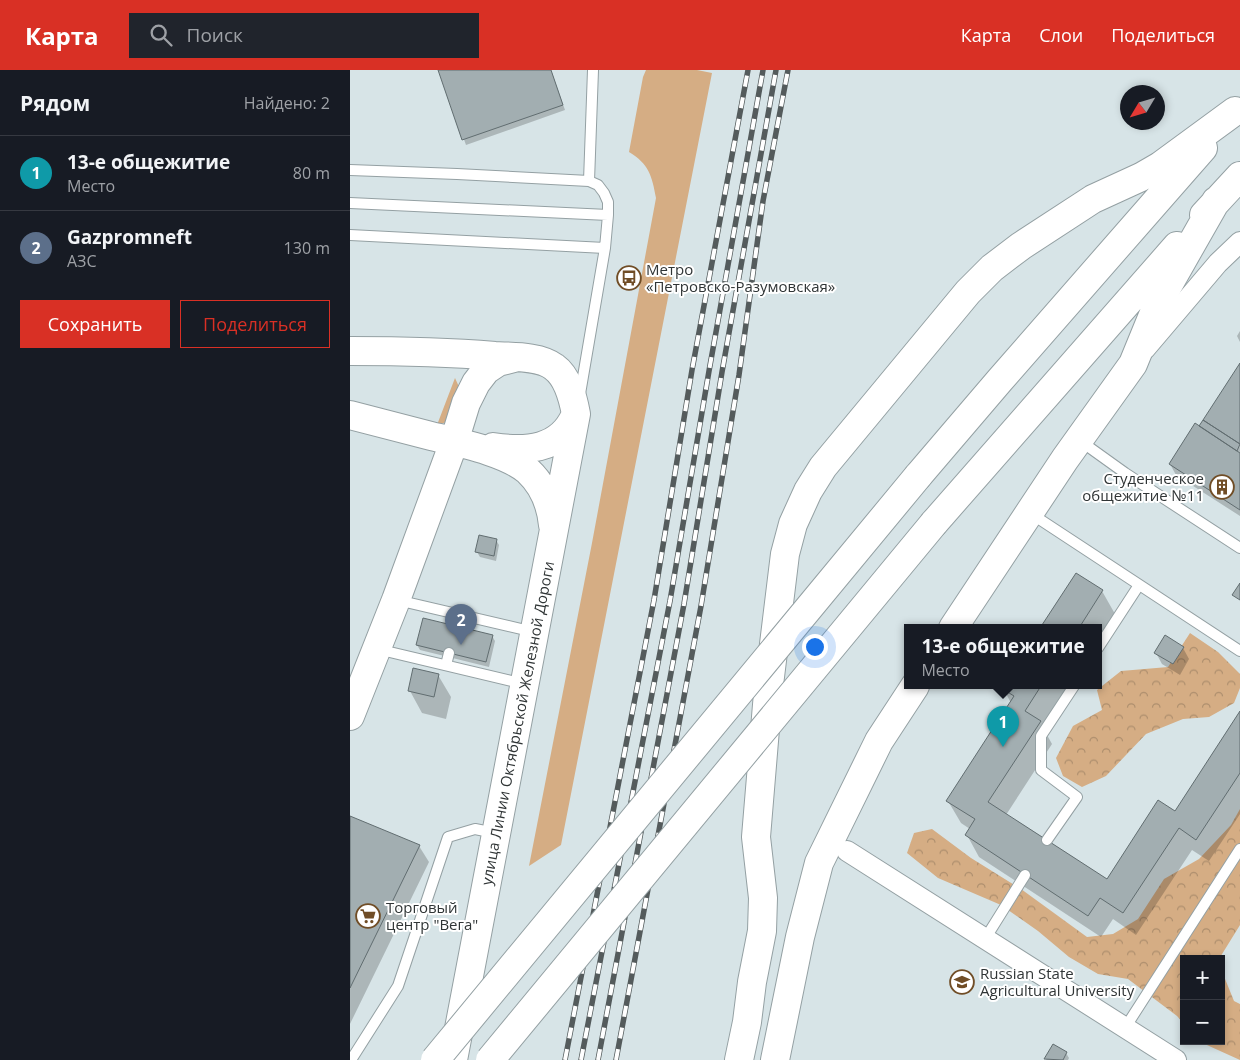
<!DOCTYPE html>
<html lang="ru">
<head>
<meta charset="utf-8">
<style>
	:root { --surface:#171b24; --page:#20242c; --text:#f1f3f6; --muted:#9ea1a6; --line:#363941; --accent:#d93025 }
	body { margin:0; font-family:"Open Sans",sans-serif; background:var(--page); color:var(--text) }
	.controls { position:absolute; right:15px; bottom:15px; display:grid; overflow:hidden; border-radius:0px; box-shadow:0 2px 8px #0003 }
	.controls button { width:45px; height:45px; display:grid; place-items:center; padding:0; border:0; border-bottom:1px solid var(--line); background:var(--surface); color:var(--text); font:25px sans-serif }
	.compass { position:absolute; left:770px; top:15px; width:45px; height:45px; border-radius:50%; background:var(--surface); box-shadow:0 2px 8px #0003; rotate:232deg }
	.you { position:absolute; left:464px; top:576px; width:18px; height:18px; margin:-12px; border:4px solid #fff; border-radius:50%; background:#1a73e8; box-shadow:0 0 0 8px #1a73e833 }
	.badge { display:grid; place-items:center; width:32px; height:32px; border-radius:50%; background:var(--accent); color:#fff; font-size:16px; font-weight:700 }
	.pin { position:absolute; translate:-50% -41px; filter:drop-shadow(0 1px 2px #0008) }
	.pin::after { content:''; position:absolute; top:26px; width:18px; height:15px; background:inherit; clip-path:polygon(0 0,100% 0,50% 100%) }
	.popup { position:absolute; left:554px; top:554px; width:198px; height:65px; box-sizing:border-box; display:grid; place-content:center; border-radius:0px; background:var(--surface); filter:drop-shadow(0 1px 4px #0005); font-size:16px; white-space:nowrap; color:var(--muted) }
	.popup b { font-size:19px; color:var(--text) }
	.popup::after { content:''; position:absolute; left:50%; top:100%; margin-left:-10px; border:10px solid transparent; border-top-color:var(--surface) }
	.list { margin:0; padding:0; list-style:none }
	h2 { display:flex; justify-content:space-between; align-items:center; height:65px; margin:0; padding:0 20px; font-size:21px }
	h2 small { font-size:16px; font-weight:400; color:var(--muted) }
	.list li { display:grid; grid-template-columns:32px 1fr auto; gap:15px; align-items:center; box-sizing:border-box; height:75px; padding:0 20px; border-top:1px solid var(--line) }
	.list b { display:block; font-size:19px; white-space:nowrap }
	.list p { margin:0; font-size:16px; white-space:nowrap; color:var(--muted) }
	.list em { font-size:16px; font-style:normal; color:var(--muted) }
	.actions { display:flex; gap:10px; padding:15px 20px }
	.actions a { flex:1; padding:11px 0; border:1px solid var(--accent); border-radius:0px; text-align:center; font-size:18px; color:var(--accent) }
	.actions .main { background:var(--accent); color:#fff }
	.icon { flex:none; width:28px; height:28px; fill:none; stroke:currentColor; stroke-width:2; stroke-linecap:round; stroke-linejoin:round }
	.map { position:relative; flex:none; width:890px; height:990px; overflow:hidden }
	header { display:flex; align-items:center; gap:30px; box-sizing:border-box; height:70px; padding:0 25px; background:var(--accent); color:#fff }
	header strong { font-size:24px }
	nav { display:flex; gap:28px; margin-inline-start:auto; font-size:18px }
	.search { width:350px; height:45px; background:var(--page); display:flex; align-items:center; gap:12px; box-sizing:border-box; padding:0 18px; border-radius:0px; color:var(--muted); font-size:19px }
	main { display:flex }
	aside { flex:1; background:var(--surface) }
	.map>svg:first-child { display:block }
	.green { fill:#d5ad84 }
	.forest { fill:url(#forest-crowns) }
	.shadow { fill:#0003 }
	.building { fill:#a2aeb1; stroke:#616d70 }
	.lines { fill:none; stroke-linecap:round; stroke-linejoin:round }
	.lane-casing { stroke:#94a0a3; stroke-width:12 }
	.street-casing { stroke:#94a0a3; stroke-width:22 }
	.secondary-casing { stroke:#94a0a3; stroke-width:30 }
	.primary-casing { stroke:#94a0a3; stroke-width:30 }
	.lane { stroke:#fff; stroke-width:10 }
	.street { stroke:#fff; stroke-width:20 }
	.secondary { stroke:#fff; stroke-width:28 }
	.primary { stroke:#fff; stroke-width:28 }
	.rail-casing { stroke:#545b5c; stroke-width:5.5 }
	.rail { stroke:#fff; stroke-width:4; stroke-dasharray:11; stroke-linecap:butt }
	.primary-bridge-casing { stroke:#94a0a3; stroke-width:30; stroke-linecap:butt }
	.primary-bridge { stroke:#fff; stroke-width:28 }
	.labels { text-anchor:middle; dominant-baseline:central; stroke-width:4; stroke-linejoin:round; paint-order:stroke }
	.poi-label { font-size:15px; fill:#303536; stroke:#fff; text-anchor:start }
	.street-label { font-size:15px; fill:#303536; stroke:#fff }
</style>
</head>
<body>
<header>
<strong>Карта</strong>
<div class="search"><svg class="icon" aria-label="search" viewBox="0 0 24 24"><circle cx="10" cy="10" r="6"/><path d="M15 15l6 6"/></svg>Поиск</div>
<nav><a>Карта</a><a>Слои</a><a>Поделиться</a></nav>
</header>
<main>
<aside>
<h2>Рядом<small>Найдено: 2</small></h2>
<ul class="list">
<li><span class="badge" style="background:#0f9aa8">1</span><div><b>13-е общежитие</b><p>Место</p></div><em>80 m</em></li>
<li><span class="badge" style="background:#5c6f8a">2</span><div><b>Gazpromneft</b><p>АЗС</p></div><em>130 m</em></li>
</ul>
<div class="actions"><a class="main">Сохранить</a><a>Поделиться</a></div>
</aside>
<div class="map">
<svg width="890" height="990" viewBox="0 0 890 990">
	<defs>
		<pattern id="forest-crowns" width="20" height="18" patternUnits="userSpaceOnUse" patternTransform="scale(1.25)"><rect width="20" height="18" fill="#d5ad84"/><path d="M2 6a3 3 0 1 1 6 0M12 15a3 3 0 1 1 6 0" fill="none" stroke="#ad8e6d"/></pattern>
	</defs>
	<rect width="100%" height="100%" fill="#d7e4e7"/>
	<path class="green" d="M296 0H347L362 3 211 775 179 796 242 473 306 128C302 106 299 94 279 82L293 7Z
		M105 308 110 319 97 352 87 355Z"/>
	<path class="forest" d="M840 563 868 582 890 604V618L884 633 859 647 833 649 796 664 756 706 732 717 713 706 706 688 723 656 752 640 747 620 771 601 818 597Z
		M890 739V855L869 889H834V954L827 946 778 909 748 904 719 887 688 861 651 835 588 808 557 783 564 763 582 759 621 788 671 819 737 867 763 864 788 849 814 809 849 789 881 755Z
		M871 899 884 931 890 934V990L848 971H871Z"/>
	<path class="shadow" d="M89 0H201L215 40 116 75Z
		M890 261V272L887 266Z
		M890 295V446L826 405 820 394 849 358Z
		M146 470 149 475 146 491 130 487 127 482Z
		M727 505 752 521 765 544 748 570V558H692Z
		M142 566 145 571 139 597 70 580 67 575Z
		M833 578 839 589 830 605 812 594 806 583Z
		M88 605 101 627 96 649 72 643 60 621Z
		M654 616H718L692 656 702 674 656 745 757 811 825 743 890 643V744L859 791 842 780 786 865 763 849 751 867 629 787 617 765 620 759 611 753 598 731 661 633 653 618Z
		M0 747 69 776 79 792 0 954Z
		M703 975 716 983 719 988 718 990H696Z"/>
	<path class="building" d="M88 0H201L213 35 112 70Z
		M890 293V374L853 350Z
		M853 350 890 374 887 381 849 356Z
		M845 353 890 383V440L819 394Z
		M129 465 147 469 144 486 125 482Z
		M726 503 753 520 729 558H690Z
		M890 513V530L882 525Z
		M73 548 143 565 136 592 66 575Z
		M815 565 834 577 823 594 804 583Z
		M63 598 89 604 84 627 58 621Z
		M653 616H691L675 641 691 651 638 732 757 809 808 730 825 741 890 641V703L846 770 829 758 773 843 750 828 738 846 615 765 625 749 596 731 664 626 651 618Z
		M0 746 70 775 0 918Z
		M703 974 717 982 713 990 694 989Z"/>
	<g class="lines">
		<g class="lane-casing">
			<path id="lane" d="M0 100 107 104 239 111 248 115 254 123 258 132V145L255 178 230 324
				M239 111 243 0
				M0 133 258 145
				M0 165 255 178
				M729 370 775 403 890 478
				M680 443 890 581
				M47 530 184 562
				M106 556 108 544
				M748 578 789 515
				M27 579 174 614
				M96 595 99 583
				M697 770 727 727 691 700V666L724 616
				M635 869 675 805
				M775 958 890 779
				M1 990 48 916 98 767 125 759 145 763"/>
		</g>
		<g class="street-casing">
			<path id="street" d="M795 279 868 193 890 172
				M497 781 826 990"/>
		</g>
		<g class="secondary-casing">
			<path id="secondary" d="M0 281C48 281 97 282 145 286 162 287 190 286 204 297 218 307 223 328 226 344L103 990
				M0 345C27 352 54 359 81 366 110 373 156 382 178 401 193 415 201 435 203 455
				M143 377C176 382 210 380 225 346
				M0 646 46 530 104 372 116 333 126 313 136 300 148 292 164 288"/>
		</g>
		<g class="primary-casing">
			<path id="primary" d="M854 145 890 106
				M568 406 650 310 853 78
				M584 453 827 176
				M603 558 715 389 783 294 808 233 866 131
				M389 990 397 952 402 912 412 861 413 828 406 767 418 623 435 484 443 454 458 421 473 397 618 222 642 198 671 176 743 129 791 107 810 96 885 41
				M425 990 450 867 469 793 529 671 565 616"/>
		</g>
		<use href="#lane" class="lane"/>
		<use href="#street" class="street"/>
		<use href="#secondary" class="secondary"/>
		<use href="#primary" class="primary"/>
		<g class="rail-casing">
			<path id="rail" d="M215 990 304 530 342 300 398 0
				M231 990 320 531 359 301 413 0
				M248 990 334 534 372 302 426 0
				M266 990 351 536 389 305 413 131 438 0"/>
		</g>
		<use href="#rail" class="rail"/>
		<g class="primary-bridge-casing">
			<path id="primary-bridge" d="M85 990 568 406
				M140 990 584 453"/>
		</g>
		<use href="#primary-bridge" class="primary-bridge"/>
	</g>
	<defs>
		<g id="bus-ring" transform="scale(1.25)"><circle r="9.5" fill="#fff" stroke="#704d26" stroke-width="1.5"/><path d="M-5-6H5V4H4V6H2V4H-2V6H-4V4H-5ZM-3.5-4V0h7V-4ZM-3.5 1.2v1.5H-2V1.2ZM2 1.2v1.5H3.5V1.2Z" fill="#704d26"/></g>
		<g id="building-ring" transform="scale(1.25)"><circle r="9.5" fill="#fff" stroke="#704d26" stroke-width="1.5"/><path d="M-4-6H4V6H1V3H-1V6H-4ZM-2.5-4.3h1.7v1.8h-1.7ZM.8-4.3h1.7v1.8H.8ZM-2.5-1h1.7V.8h-1.7ZM.8-1h1.7V.8H.8Z" fill="#704d26"/></g>
		<g id="supermarket-ring" transform="scale(1.25)"><circle r="9.5" fill="#fff" stroke="#704d26" stroke-width="1.5"/><path d="M-6-5.5h2.5l.6 2H6L4.5 2H-2.5L-4.4-4H-6ZM-1.5 3.2a1.3 1.3 0 1 0 .1 0ZM3 3.2a1.3 1.3 0 1 0 .1 0Z" fill="#704d26"/></g>
		<g id="university-ring" transform="scale(1.25)"><circle r="9.5" fill="#fff" stroke="#704d26" stroke-width="1.5"/><path d="M0-5L7-2L0 1L-7-2ZM-4 1L0 2.5L4 1V4Q0 6-4 4Z" fill="#704d26"/></g>
	</defs>
	<g fill-rule="evenodd">
		<use href="#bus-ring" x="279" y="208"/>
		<use href="#building-ring" x="872" y="417"/>
		<use href="#supermarket-ring" x="18" y="846"/>
		<use href="#university-ring" x="612" y="912"/>
	</g>
	<g class="labels">
		<g class="poi-label">
			<text x="296" y="199">Метро<tspan x="296" dy="17">«Петровско-Разумовская»</tspan></text>
			<text x="854" y="408" text-anchor="end">Студенческое<tspan x="854" dy="17">общежитие №11</tspan></text>
			<text x="36" y="837">Торговый<tspan x="36" dy="17">центр "Вега"</tspan></text>
			<text x="630" y="903">Russian State<tspan x="630" dy="17">Agricultural University</tspan></text>
		</g>
		<g class="street-label">
			<text transform="translate(167 653) rotate(-79)">улица Линии Октябрьской Железной Дороги</text>
		</g>
	</g>
</svg>
<div class="controls">
<button>+</button>
<button>−</button>
</div>
<svg class="compass" viewBox="-18 -18 36 36"><path d="M0-13l5 13h-10z" fill="#e53935"/><path d="M0 13l5-13h-10z" fill="#9ea1a6"/></svg>
<div class="you"></div>
<div class="pin badge" style="left:653px;top:677px;background:#0f9aa8">1</div>
<div class="popup"><b>13-е общежитие</b>Место</div>
<div class="pin badge" style="left:111px;top:575px;background:#5c6f8a">2</div>
</div>
</main>
</body>
</html>
